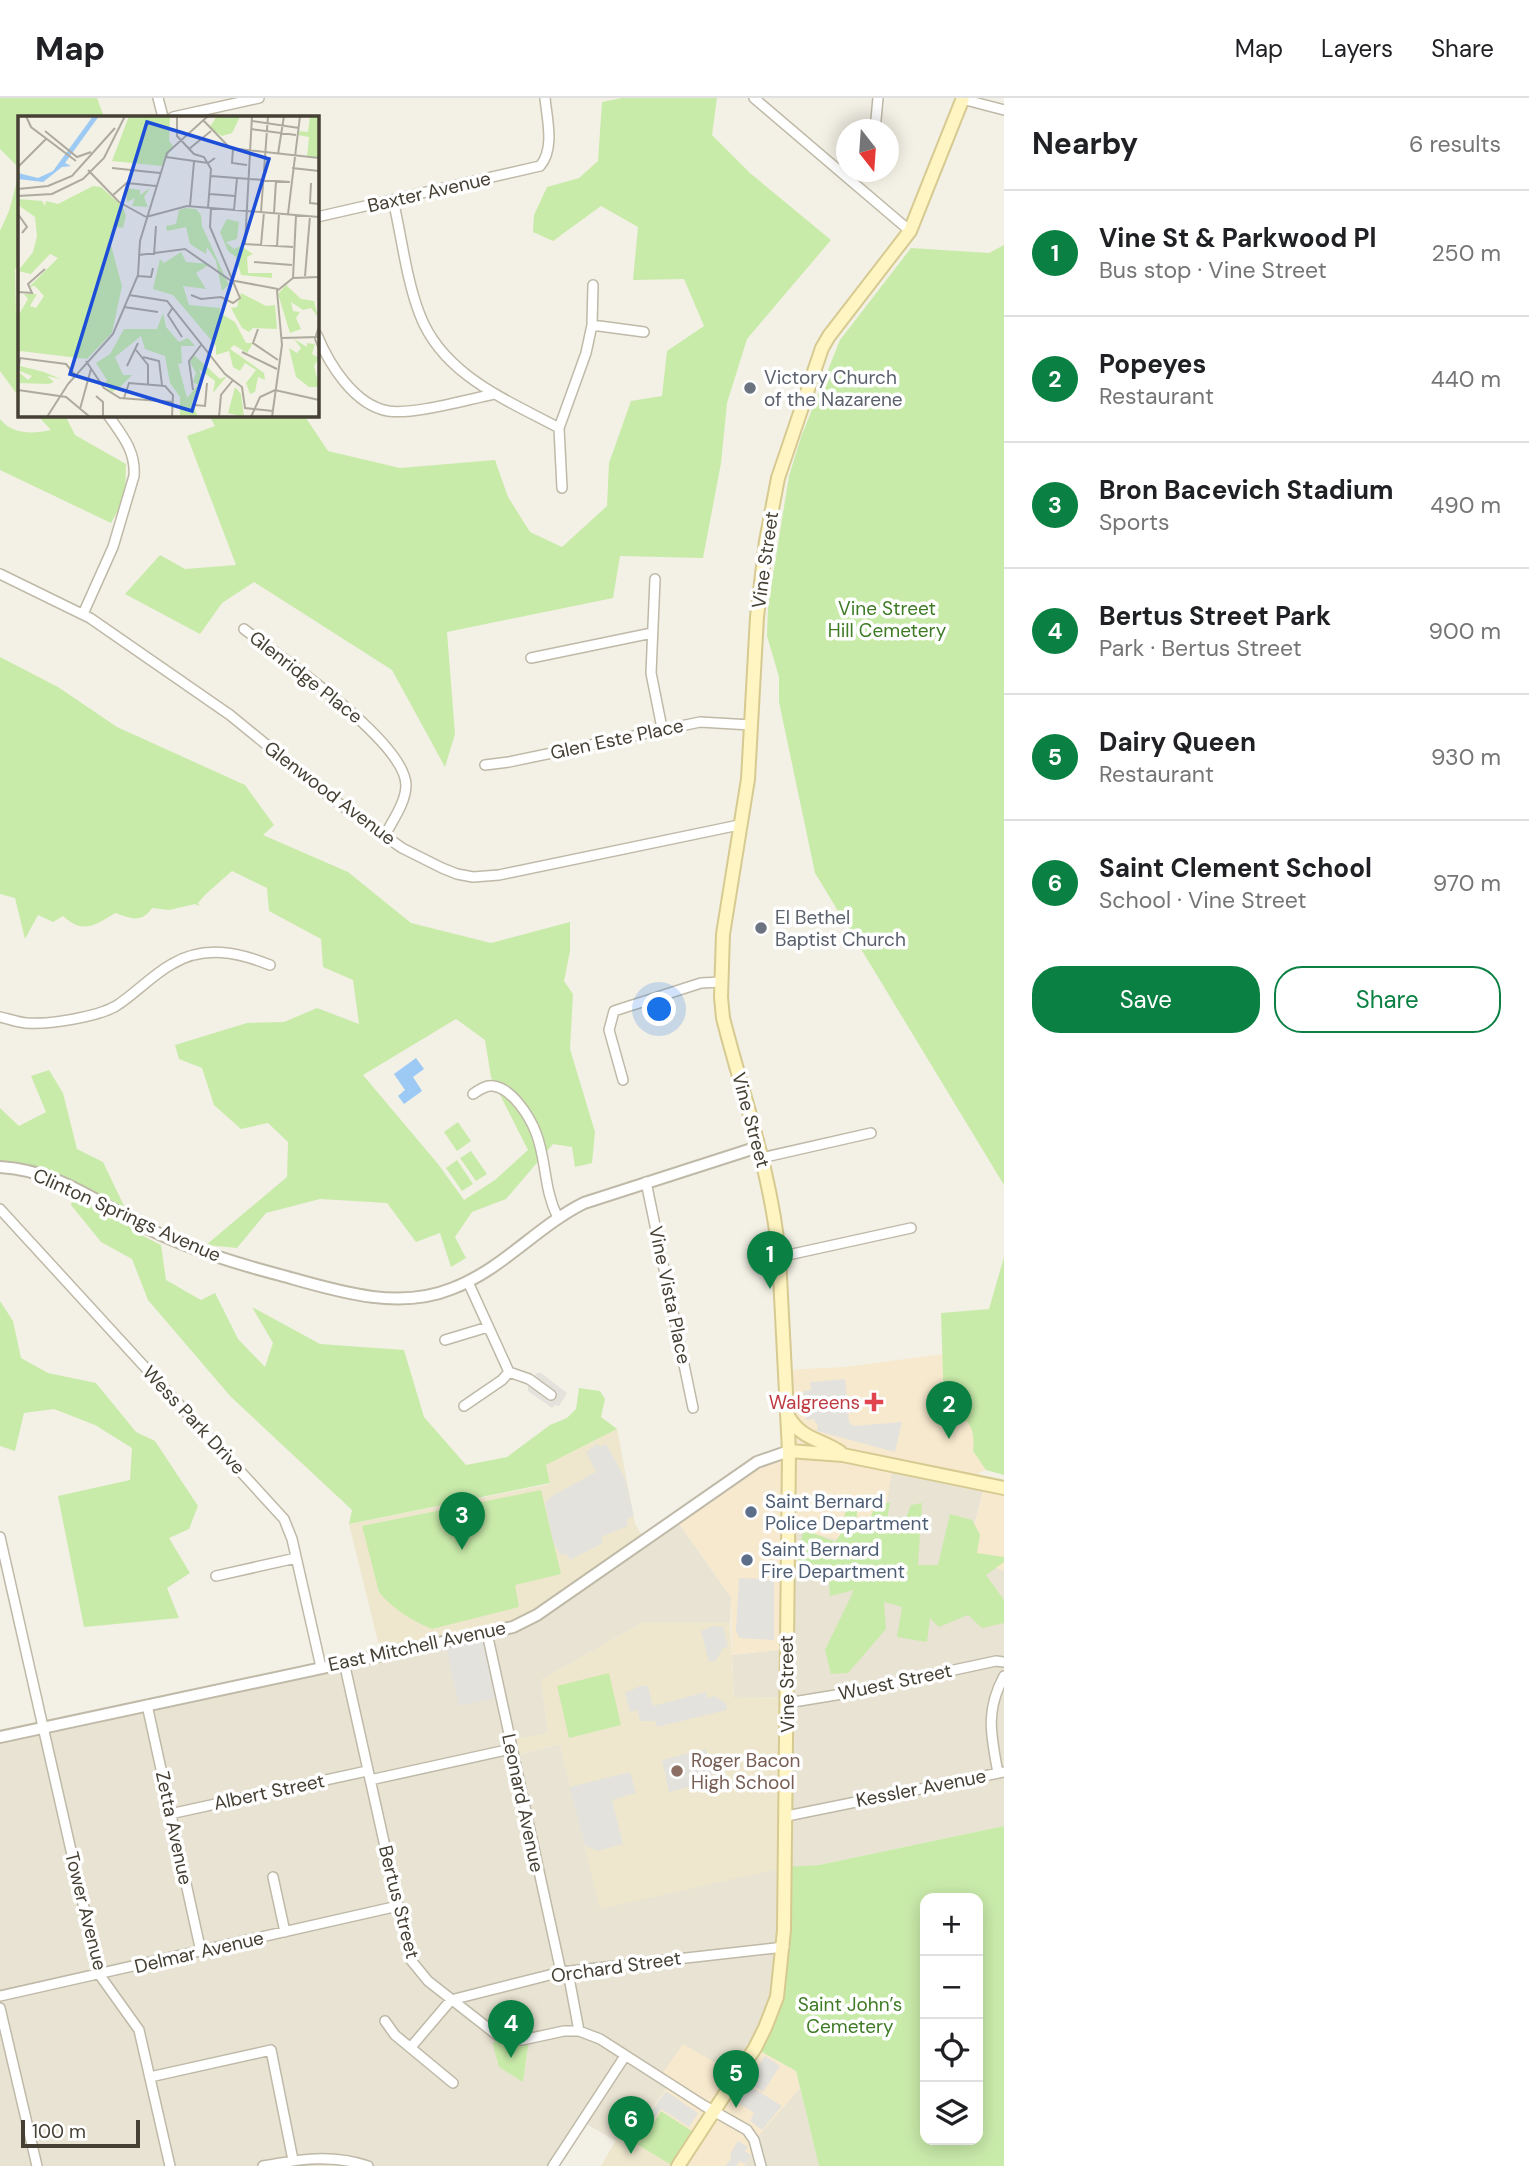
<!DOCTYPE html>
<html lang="en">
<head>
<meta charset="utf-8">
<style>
	:root { --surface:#fff; --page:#f2f2f2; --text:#202124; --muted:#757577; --line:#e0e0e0; --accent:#0b8043 }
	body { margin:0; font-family:"DM Sans",sans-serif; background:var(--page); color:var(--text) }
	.controls { position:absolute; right:21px; bottom:21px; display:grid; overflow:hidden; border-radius:14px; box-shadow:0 4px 18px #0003 }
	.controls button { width:63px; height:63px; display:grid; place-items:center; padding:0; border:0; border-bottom:2px solid var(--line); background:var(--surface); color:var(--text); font:35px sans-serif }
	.compass { position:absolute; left:836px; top:21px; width:63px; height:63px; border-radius:50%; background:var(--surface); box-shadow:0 4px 18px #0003; rotate:163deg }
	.scale { position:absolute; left:21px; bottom:18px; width:119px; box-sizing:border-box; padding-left:7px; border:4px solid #464034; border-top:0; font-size:19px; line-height:24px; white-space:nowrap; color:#464034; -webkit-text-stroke:5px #fff; paint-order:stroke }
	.you { position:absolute; left:660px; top:912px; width:24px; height:24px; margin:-18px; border:5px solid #fff; border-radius:50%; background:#1a73e8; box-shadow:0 0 0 10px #1a73e833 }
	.badge { display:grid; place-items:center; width:46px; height:46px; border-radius:50%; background:var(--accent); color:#fff; font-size:23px; font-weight:700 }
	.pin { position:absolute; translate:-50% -58px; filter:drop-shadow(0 2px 4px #0008) }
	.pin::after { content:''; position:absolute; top:37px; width:24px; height:21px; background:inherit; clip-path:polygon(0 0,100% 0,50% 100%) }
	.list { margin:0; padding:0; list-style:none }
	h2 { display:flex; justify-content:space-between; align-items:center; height:91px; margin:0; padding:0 28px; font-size:30px }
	h2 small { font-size:23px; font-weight:400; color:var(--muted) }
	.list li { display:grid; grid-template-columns:46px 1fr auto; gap:21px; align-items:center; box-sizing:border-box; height:126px; padding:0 28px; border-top:2px solid var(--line) }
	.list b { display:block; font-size:26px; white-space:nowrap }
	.list p { margin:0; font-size:23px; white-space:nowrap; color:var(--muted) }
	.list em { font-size:23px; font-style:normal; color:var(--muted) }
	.actions { display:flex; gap:14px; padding:21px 28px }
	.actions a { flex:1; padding:16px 0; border:2px solid var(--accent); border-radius:28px; text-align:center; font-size:24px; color:var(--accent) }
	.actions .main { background:var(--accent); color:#fff }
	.icon { flex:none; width:38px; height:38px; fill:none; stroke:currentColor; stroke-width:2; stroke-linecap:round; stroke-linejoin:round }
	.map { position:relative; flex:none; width:1004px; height:2068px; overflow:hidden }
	header { display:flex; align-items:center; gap:42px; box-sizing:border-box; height:98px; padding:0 35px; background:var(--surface); border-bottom:2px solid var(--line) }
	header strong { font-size:33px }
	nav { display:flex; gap:38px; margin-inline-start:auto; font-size:24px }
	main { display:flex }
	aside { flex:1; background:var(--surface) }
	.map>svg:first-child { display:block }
	.residential { fill:#e8e3d2; fill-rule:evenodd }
	.commercial { fill:#f7e9ce }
	.education { fill:#eee7cd }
	.green { fill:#c9ebaa; fill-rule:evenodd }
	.parking { fill:#e4e2dd }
	.water { fill:#9ccaf5 }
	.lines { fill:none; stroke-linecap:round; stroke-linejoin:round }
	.minor-casing { stroke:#bfb9a7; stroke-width:12 }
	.tertiary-casing { stroke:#bfb9a7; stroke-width:14 }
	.secondary-casing { stroke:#d6ca91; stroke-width:16 }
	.minor { stroke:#fff; stroke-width:9 }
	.tertiary { stroke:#fff; stroke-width:10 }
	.secondary { stroke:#fff5c3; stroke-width:12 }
	.worship-dot { fill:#6b7280; stroke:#fff; stroke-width:2.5 }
	.health-dot { fill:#e0444e; stroke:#fff; stroke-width:2.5 }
	.service-dot { fill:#5c6f8a; stroke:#fff; stroke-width:2.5 }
	.education-dot { fill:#8d6e63; stroke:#fff; stroke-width:2.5 }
	.labels { text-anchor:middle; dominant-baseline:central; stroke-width:7; stroke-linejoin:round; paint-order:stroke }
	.street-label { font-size:19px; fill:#464034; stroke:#fff }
	.worship-label { font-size:19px; fill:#5b616d; stroke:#fff; text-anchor:start }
	.park-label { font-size:19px; fill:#3e7b24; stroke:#fff }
	.health-label { font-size:19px; fill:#be3a42; stroke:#fff; text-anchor:end }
	.service-label { font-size:19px; fill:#4e5e75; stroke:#fff; text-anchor:start }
	.education-label { font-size:19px; fill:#785e54; stroke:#fff; text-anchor:start }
	.inset-road { fill:none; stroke:#aeaa9e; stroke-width:2 }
	.view { fill:#1d4ed8; fill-opacity:0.15; stroke:#1d4ed8; stroke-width:3.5 }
	.inset-edge { fill:none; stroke:#464034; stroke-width:3.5 }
</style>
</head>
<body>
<header>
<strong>Map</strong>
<nav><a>Map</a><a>Layers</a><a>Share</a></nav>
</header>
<main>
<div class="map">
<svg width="1004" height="2068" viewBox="0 0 1004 2068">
	<rect width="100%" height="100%" fill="#f3f0e5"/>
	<path class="residential" d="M893 1367 985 1385 967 1456 1004 1473V1728L819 1767 777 1899 737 1977 669 1986 630 2042 620 2036 616 2043 581 2023 553 2068H0V1639L487 1535 675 1420 731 1499 730 1525H642L541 1582 548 1633 513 1658 560 1646 600 1810 786 1599 734 1600 732 1557 786 1551 788 1430ZM513 1941H529L523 1983Z
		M800 1990 819 2068H744L756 2049 754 2042Z"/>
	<path class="commercial" d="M943 1256 944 1310 964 1318 975 1336 973 1353 986 1372 965 1381 893 1367 883 1429 839 1442 788 1430 786 1551 732 1557 731 1499 675 1420 733 1379 789 1353 785 1272 845 1269Z
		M985 1385 1004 1392V1473L967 1457Z
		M683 1946 737 1977 755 1950 796 1973 800 1990 755 2042 756 2049 744 2068H678L661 2013 654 2024 647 2019 669 1986 660 1979Z"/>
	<path class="education" d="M617 1331 635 1426 645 1442 537 1517 487 1535 459 1608 445 1544 381 1556 349 1426 550 1386 546 1367Z
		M642 1525H730L734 1600 787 1599 786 1769 600 1811 560 1646 512 1658 509 1642 544 1636 548 1633 541 1582Z
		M620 2035 673 2068H601Z"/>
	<path class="green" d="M0 0H97L104 19H19V70L0 51Z
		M622 0H717L712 37 750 75 831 142 747 241 727 305 721 365 703 460 620 458 613 500 447 534 455 636 445 669 392 572 254 484 222 505 200 536 125 496 160 457 185 471 236 467 187 338 215 328 209 317H304L328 353 400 370 495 362 508 399 530 434 562 449 607 408 609 365 631 303 662 298 667 253 704 228 684 181 633 182 638 129 601 108 553 143 533 134 534 117 547 89 579 80 598 63 602 4Z
		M19 76V169L15 171 16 215 19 216V299L0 273V133L9 113Z
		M1004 147V1087L815 775 779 604V579L767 538 768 508 789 378 801 339 840 242 911 150 989 155Z
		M37 317H65L75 337 126 366 125 399 111 425 0 372V321C13 337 33 336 51 332Z
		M0 559 58 589 117 629 245 687 274 727 263 737 348 774 411 825 491 845 570 824V853L564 883 573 896 570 951 595 1034 592 1065 575 1069 572 1049 553 1046 506 1101 472 1114 455 1139 466 1160 451 1169 440 1135 416 1144 387 1105 320 1101 266 1115 237 1150 206 1147 287 1079 288 1044 268 1025 241 1031 214 1007 202 970 179 961 175 947 247 925 284 924 317 910 359 926 353 882 323 869 321 841 269 813 267 790 232 773 206 796 198 805 200 808 195 806 169 812 152 810C141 826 131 820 115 815 95 828 82 836 63 818L53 824 38 817 25 841 15 800 0 796ZM456 921 485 942 491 979 528 1052 495 1082 464 1102 438 1066 363 977Z
		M49 972 63 995 77 1051 103 1064 137 1135 161 1147 166 1182 201 1202 215 1195 238 1241 265 1269 273 1245 252 1209 320 1246 404 1252 424 1319 466 1367 507 1359 550 1327 567 1320 576 1311 579 1290 600 1293 605 1301 601 1319 617 1331 546 1367 550 1385 349 1426 352 1412 231 1299 148 1202 132 1161 101 1144 71 1107 75 1090 0 1069V1010L19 1028 46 1014 31 978Z
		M458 1024 471 1043 457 1053 444 1034Z
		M471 1053 487 1076 476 1083 460 1060Z
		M457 1062 473 1086 462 1093 446 1070Z
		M1004 1159V1377L986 1372 973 1353C976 1326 967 1320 944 1310L941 1215 989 1211Z
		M0 1203 13 1223 21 1260 48 1275 96 1285 136 1334 155 1343 198 1408 189 1431 169 1440 190 1475 167 1490 179 1520 84 1529 58 1398 130 1382 132 1350 95 1327 54 1311 24 1315 15 1353 0 1348Z
		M541 1392 561 1476 515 1487 519 1509 432 1531C413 1523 392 1511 379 1494L362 1428Z
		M849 1399 858 1400 856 1430 871 1418 877 1405H890L885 1433 900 1436 911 1407 922 1405 918 1467H938L950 1416 972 1422 980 1437 977 1455 1004 1459V1464L986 1477 1004 1502V1525L982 1530 968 1517 939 1529 930 1520 927 1544 897 1539 902 1509 884 1504 886 1531 848 1575 831 1576 825 1552 854 1492 830 1498 828 1467 798 1466 803 1431 835 1444 840 1437Z
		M609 1575 621 1627 569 1640 557 1588Z
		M1004 1728V2068H819L796 1973 755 1950 771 1916 786 1769 819 1767ZM925 1800H978V2042H925Z
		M497 1937 529 1941 523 1984 499 1969 493 1947Z
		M661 2013 698 2037 673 2068 630 2042 647 2019 654 2024Z"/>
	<path class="parking" d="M537 1275H541L567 1295 559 1308 555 1307 552 1310 528 1293V1285Z
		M845 1281 849 1324 854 1328 902 1324 895 1354 817 1333 818 1327 813 1321 806 1322 803 1293 811 1292 810 1284Z
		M597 1346 601 1349 606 1346 625 1380 634 1418 627 1421 628 1428 601 1439 603 1445 570 1462 567 1457 560 1456 553 1443 545 1404 550 1399 596 1374 586 1354Z
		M739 1480 774 1481V1542L739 1540 736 1532Z
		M715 1527 716 1529 723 1528 728 1549 722 1551 716 1563 709 1564 701 1533Z
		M487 1535 500 1599 459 1608 445 1544Z
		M640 1588H648L653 1608 706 1594 707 1600 715 1598 726 1605 727 1612 657 1629 655 1623H640L637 1612 630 1614 625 1595Z
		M706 1651 714 1683 669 1694 662 1662Z
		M630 1674 636 1695 612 1702 623 1746 598 1753 585 1748 570 1689Z
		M765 1958 780 1968 763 1994 748 1984Z
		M747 1986 782 2008 762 2032 750 2023 754 2015 736 2003Z
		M666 1993 698 2015 689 2029 661 2011 653 2022 648 2018Z
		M738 2043 748 2049 745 2053 751 2057 745 2066 740 2063 736 2068H726L731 2060V2054Z"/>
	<path class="water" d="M416 960 424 971 413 979 422 993 404 1006 398 998 405 992 394 976Z"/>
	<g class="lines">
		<g class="minor-casing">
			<path id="minor" d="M158 0 163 19
				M754 0 910 133
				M962 1 1004 12
				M173 19 259 0
				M875 32 878 0
				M393 102C402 140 406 181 420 217 443 277 507 302 559 330
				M317 119 540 68C555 51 547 21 545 0
				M592 227 644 234
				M317 237C329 266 354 307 388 313 415 317 468 301 495 296
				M562 390 559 330 586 255 592 227 593 187
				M0 476 90 520 230 617 334 702 402 750 442 770 457 776 473 779 499 777 739 727
				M655 481 651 575 662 630
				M83 516 113 449 134 378C136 353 122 337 108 317
				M244 531C280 559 405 643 406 687 406 704 393 722 385 737
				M531 560 652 535
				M485 667 509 664 700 624 751 627
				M0 919C9 921 17 924 26 925 48 927 97 919 116 908 135 896 152 877 172 866 204 847 238 854 270 867
				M623 982 609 932 614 913 701 885 722 884
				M473 996C479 992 485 987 493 988 512 990 530 1019 536 1035 547 1063 543 1090 558 1120
				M761 1060 871 1035
				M646 1084 693 1310
				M0 1111 284 1421 292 1441 321 1569
				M779 1159 911 1130
				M468 1184 509 1274 529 1281 551 1297
				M445 1242 488 1229
				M464 1308 502 1282 509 1274
				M0 1439 99 1876 139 1932 170 2068
				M216 1478 296 1460
				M487 1535 561 1874
				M344 1564 410 1861 428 1883 497 1937 522 1942 564 1933H579L600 1941 703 2007 747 2032 754 2042 761 2068
				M787 1605 842 1596 996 1563 1004 1564
				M147 1607 201 1854
				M998 1675C991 1637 985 1613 1004 1578
				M370 1682 511 1651
				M170 1716 367 1673
				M787 1718 1004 1674
				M273 1779 285 1834
				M568 1874 579 1933
				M0 1898 398 1808
				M0 1910 37 2068
				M385 1923 395 1937 453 1985
				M411 1949 451 1902 561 1874 784 1849
				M150 1979 271 1952 293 2062
				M263 2068C300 2061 332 2056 368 2068
				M553 2068 625 1958"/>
		</g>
		<g class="tertiary-casing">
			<path id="tertiary" d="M0 1069C56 1072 97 1104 145 1129 188 1151 234 1165 280 1177 334 1192 396 1213 451 1191 502 1172 536 1129 584 1105L758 1049
				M0 1639 513 1529 537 1517 757 1364 789 1353"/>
		</g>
		<g class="secondary-casing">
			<path id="secondary" d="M788 1318C802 1342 819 1340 840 1354
				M789 1353 843 1357 1004 1390
				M678 2068 755 1950 765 1930 777 1899 784 1832 789 1353 779 1159C772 1077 743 999 723 920L721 899 723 836 748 681 757 519 766 443 778 380 822 250 829 238 910 133 963 0"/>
		</g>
		<use href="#minor" class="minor"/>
		<use href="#tertiary" class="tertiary"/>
		<use href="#secondary" class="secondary"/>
	</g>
	<g class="worship-dot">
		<circle cx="750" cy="290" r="7"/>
		<circle cx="761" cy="830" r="7"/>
	</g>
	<path class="health-dot" d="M870.5 1293.5h7v7h7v7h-7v7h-7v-7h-7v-7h7z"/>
	<g class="service-dot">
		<circle cx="751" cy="1414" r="7"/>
		<circle cx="747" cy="1462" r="7"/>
	</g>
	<circle class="education-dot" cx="677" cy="1673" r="7"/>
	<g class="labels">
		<g class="street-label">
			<text transform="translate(429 94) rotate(-13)">Baxter Avenue</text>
			<text transform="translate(765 462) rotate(-82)">Vine Street</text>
			<text transform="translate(306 579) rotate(38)">Glenridge Place</text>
			<text transform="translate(617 641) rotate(-12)">Glen Este Place</text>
			<text transform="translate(330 695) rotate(37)">Glenwood Avenue</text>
			<text transform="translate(751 1022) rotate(75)">Vine Street</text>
			<text transform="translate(127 1117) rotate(24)">Clinton Springs Avenue</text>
			<text transform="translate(670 1197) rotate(78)">Vine Vista Place</text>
			<text transform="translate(194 1322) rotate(47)">Wess Park Drive</text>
			<text transform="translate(417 1548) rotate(-12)">East Mitchell Avenue</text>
			<text transform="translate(895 1584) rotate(-12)">Wuest Street</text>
			<text transform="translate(787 1586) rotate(-91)">Vine Street</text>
			<text transform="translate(921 1690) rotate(-11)">Kessler Avenue</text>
			<text transform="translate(269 1694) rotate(-12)">Albert Street</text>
			<text transform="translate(523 1705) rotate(78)">Leonard Avenue</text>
			<text transform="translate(174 1730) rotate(78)">Zetta Avenue</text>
			<text transform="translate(399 1804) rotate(76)">Bertus Street</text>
			<text transform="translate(86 1813) rotate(76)">Tower Avenue</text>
			<text transform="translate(199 1854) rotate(-13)">Delmar Avenue</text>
			<text transform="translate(616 1869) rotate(-8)">Orchard Street</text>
		</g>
		<g class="worship-label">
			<text x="764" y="279">Victory Church<tspan x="764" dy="22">of the Nazarene</tspan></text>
			<text x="775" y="819">El Bethel<tspan x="775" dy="22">Baptist Church</tspan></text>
		</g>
		<g class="park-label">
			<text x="887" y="510">Vine Street<tspan x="887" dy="22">Hill Cemetery</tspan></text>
			<text x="850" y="1906">Saint John’s<tspan x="850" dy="22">Cemetery</tspan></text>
		</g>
		<g class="health-label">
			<text x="860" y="1304">Walgreens</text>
		</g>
		<g class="service-label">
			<text x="765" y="1403">Saint Bernard<tspan x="765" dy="22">Police Department</tspan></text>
			<text x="761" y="1451">Saint Bernard<tspan x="761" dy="22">Fire Department</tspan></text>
		</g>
		<g class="education-label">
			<text x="691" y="1662">Roger Bacon<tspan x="691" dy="22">High School</tspan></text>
		</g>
	</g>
	<g transform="translate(18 18)">
		<rect width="301" height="301" fill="#f3f0e5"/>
		<path d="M111 0H152L151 25 155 30 144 50 94 45ZM199 0 222 1 214 17 204 20 191 12ZM292 0H301V42L289 41 291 21 280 19 281 15 290 16ZM75 70 83 71 105 91 108 100 105 112 99 111 91 122 104 170 94 217 69 243 2 235 0 240V200L10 183 6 178H19L12 190 18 192 26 180 17 170 11 171 40 142 32 138 13 158 0 155 15 136 19 120 17 101 0 89V83L24 85 27 90 28 85 40 88ZM108 72 122 74V79L132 72 126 81 130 91 114 90 117 82 109 86ZM167 92 178 93 183 99 184 110 214 176 210 169 204 175 198 145 189 131 188 138 172 128 168 111 149 115 148 110 158 108 161 94ZM209 103 221 106 219 123 208 126 216 133 223 130 235 138 229 141 230 157H254V162L223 159 218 141 210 135 202 116ZM163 136 168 146 192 148 178 157 188 173 165 170 171 189 202 192V197L217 206 228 227H235L229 237 216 229 212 233 246 257 247 264 240 261 237 276 232 278 228 267 238 254 227 247 222 255 215 251 211 235 198 239V230L155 179 135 173 142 143 146 147ZM268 169 283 183 296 185 300 201 293 192 285 194 273 186 275 195 282 196 278 202 283 213 272 217 260 178ZM223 177 248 190 257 189 259 213 235 212 231 216 224 212 213 192 219 191ZM145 197 148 211 161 226 170 222 177 230H163L164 247 160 248 169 282 180 269 175 266 178 257 172 246 176 239 202 263 209 260 195 277 197 265 181 253 185 265 174 286 180 301H162V281L152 267 147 240 127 233 123 220 97 241 105 259H114L101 272 94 276 86 269 89 264 78 247 92 238 106 213H139ZM276 223 289 231V227L297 228 294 238 301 242 296 250 301 271H291L278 261 271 232 279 237 283 232ZM2 250 26 256 43 263 29 260 36 266 31 268 0 267 2 257 10 264 14 260 2 255ZM217 271 223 278 226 301 210 297Z" fill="#c9ebaa"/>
		<path d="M75 0H81L47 47 53 50 44 51 25 66 0 63V57L20 62 35 55Z" fill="#9ccaf5"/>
		<path class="inset-road" d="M8 0 13 11 58 45M159 0V20L176 38 186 41 193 53 190 92M234 0 227 128 275 131M185 4 212 32 301 42M234 5 281 12M233 13 278 19M27 15 59 41 73 36M171 33 193 15M215 33 214 47 229 49M260 38 266 0M148 41 190 47 197 42M0 51 29 22M94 52 142 57M274 52 301 55M70 54 101 86 128 101M193 60 272 66M109 67 138 70M293 67 292 87 301 88M0 73 30 70 54 60 97 12M192 78 217 80M0 80 34 78 65 63 86 42 107 0M94 80 112 64 115 54M172 90 176 46M216 94 219 62M243 96 250 0M256 97 258 65M0 98 9 111 4 117M270 98 282 0M128 101 169 90 301 101M243 129 246 96M259 130 261 98M121 139 167 133 212 164 260 173M136 139 138 110M236 146 274 149M119 160 133 161 135 152M287 160 292 100M275 162 278 99M0 176 14 177 10 168 27 153M111 179 149 185 207 258 224 271 227 292 255 295M173 179 183 183 203 181 215 187 222 182 192 111 193 92M106 191 140 196M155 191 150 199 164 221M301 210 297 223 301 233M240 213 235 227 260 244M263 222 301 221M118 234 130 249V268M224 236 259 253M125 241 141 245 144 269M68 245 86 272 102 282 155 286M109 250 120 227M0 256 2 242 48 248 57 259M0 274 48 281 72 301M175 274 171 245 183 229M78 280 85 286V301M106 282 111 267 147 270 155 279 154 301M177 289 187 290 189 267M62 293 73 253M29 301 50 268 95 218 120 159 122 125 149 37 190 0M201 301 203 279 215 264M233 301 242 281 257 274 301 284M254 301 264 229 259 175 275 162 301 161"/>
		<path class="view" d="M129 6 251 43 174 295 52 258Z"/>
		<rect width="301" height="301" class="inset-edge"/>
	</g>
</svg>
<div class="controls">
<button>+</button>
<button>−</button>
<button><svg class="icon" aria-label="locate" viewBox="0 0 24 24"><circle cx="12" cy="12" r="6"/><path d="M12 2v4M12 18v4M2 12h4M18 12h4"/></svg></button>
<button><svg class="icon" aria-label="layers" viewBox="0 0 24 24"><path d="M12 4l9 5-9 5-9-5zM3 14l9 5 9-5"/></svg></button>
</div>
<svg class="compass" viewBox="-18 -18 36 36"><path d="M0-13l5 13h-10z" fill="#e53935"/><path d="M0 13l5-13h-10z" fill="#757577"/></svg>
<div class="scale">100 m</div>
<div class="you"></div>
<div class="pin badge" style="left:770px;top:1191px">1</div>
<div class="pin badge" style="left:949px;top:1341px">2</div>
<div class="pin badge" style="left:462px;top:1452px">3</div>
<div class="pin badge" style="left:511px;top:1960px">4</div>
<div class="pin badge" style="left:736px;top:2010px">5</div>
<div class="pin badge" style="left:631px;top:2056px">6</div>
</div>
<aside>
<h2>Nearby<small>6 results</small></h2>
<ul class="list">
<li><span class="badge">1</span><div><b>Vine St &amp; Parkwood Pl</b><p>Bus stop · Vine Street</p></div><em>250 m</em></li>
<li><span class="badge">2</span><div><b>Popeyes</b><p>Restaurant</p></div><em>440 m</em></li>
<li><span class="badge">3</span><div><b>Bron Bacevich Stadium</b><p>Sports</p></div><em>490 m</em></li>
<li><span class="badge">4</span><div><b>Bertus Street Park</b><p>Park · Bertus Street</p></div><em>900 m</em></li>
<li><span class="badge">5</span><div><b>Dairy Queen</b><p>Restaurant</p></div><em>930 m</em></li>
<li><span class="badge">6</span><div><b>Saint Clement School</b><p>School · Vine Street</p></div><em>970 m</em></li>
</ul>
<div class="actions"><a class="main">Save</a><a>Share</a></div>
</aside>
</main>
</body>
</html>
